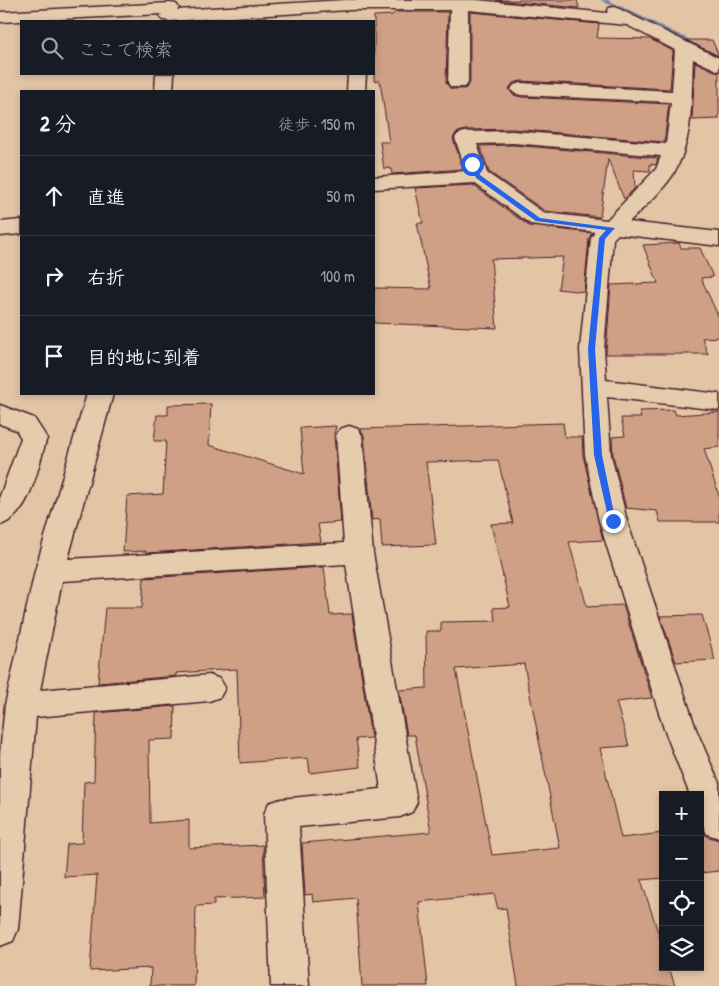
<!DOCTYPE html>
<html lang="ja">
<head>
<meta charset="utf-8">
<style>
	:root { --surface:#171b24; --page:#242831; --text:#f1f3f6; --muted:#9ea1a6; --line:#363941 }
	body { margin:0; font-family:"Patrick Hand","Klee One",sans-serif; background:var(--page); color:var(--text) }
	.controls { position:absolute; right:15px; bottom:15px; display:grid; overflow:hidden; border-radius:0px; box-shadow:0 2px 8px #0003 }
	.controls button { width:45px; height:45px; display:grid; place-items:center; padding:0; border:0; border-bottom:1px solid var(--line); background:var(--surface); color:var(--text); font:25px sans-serif }
	.stop { position:absolute; width:15px; height:15px; margin:-11px; border:4px solid #2563eb; border-radius:50%; background:#fff }
	.stop.end { background:#2563eb; border-color:#fff; box-shadow:0 1px 5px #0008 }
	.list { margin:0; padding:0; list-style:none }
	h2 { display:flex; justify-content:space-between; align-items:center; height:65px; margin:0; padding:0 20px; font-size:21px }
	h2 small { font-size:16px; font-weight:400; color:var(--muted) }
	.list li { display:grid; grid-template-columns:32px 1fr auto; gap:15px; align-items:center; box-sizing:border-box; height:80px; padding:0 20px; border-top:1px solid var(--line) }
	.list b { display:block; font-size:19px; white-space:nowrap }
	.list em { font-size:16px; font-style:normal; color:var(--muted) }
	.icon { flex:none; width:28px; height:28px; fill:none; stroke:currentColor; stroke-width:2; stroke-linecap:round; stroke-linejoin:round }
	.map { position:relative; flex:none; width:719px; height:986px; overflow:hidden }
	.search { position:absolute; background:var(--surface); box-shadow:0 2px 8px #0003; left:20px; top:20px; width:355px; height:55px; display:flex; align-items:center; gap:12px; box-sizing:border-box; padding:0 18px; border-radius:0px; color:var(--muted); font-size:19px }
	.panel { position:absolute; background:var(--surface); box-shadow:0 2px 8px #0003; left:20px; top:90px; width:355px; height:305px; border-radius:0px }
	.map>svg:first-child { display:block }
	.lines { fill:none; stroke-linecap:round; stroke-linejoin:round }
	.stream { fill:#7786a3; fill-rule:evenodd }
	.building { fill:#d0a086; stroke:#4a1f2b; fill-rule:evenodd }
	.minor-casing { stroke:#4a1f2b; stroke-width:3 }
	.minor { fill:#e5ccad; fill-rule:evenodd }
	.route { fill:#2563eb }
</style>
</head>
<body>
<div class="map">
<svg width="719" height="986" viewBox="0 0 719 986">
	<rect width="100%" height="100%" fill="#e3c5a6"/>
	<filter id="ink" filterUnits="userSpaceOnUse"><feTurbulence type="fractalNoise" baseFrequency=".02" numOctaves="2"/><feDisplacementMap in="SourceGraphic" scale="10" xChannelSelector="R" yChannelSelector="G"/><feConvolveMatrix kernelMatrix="1 2 1 2 8 2 1 2 1" color-interpolation-filters="sRGB"/></filter>
	<g filter="url(#ink)">
		<g class="lines">
			<path class="stream" d="M600 0H608L719 54V59Z"/>
		</g>
		<path class="building" d="M496 0H577L579 8Z
			M396 12H448L446 83 451 89H465L470 83V12L599 24 597 38 650 39 673 51 670 89 521 81 513 83 509 89 513 95 521 97 669 104 664 142 513 129 465 130 456 133 453 139 463 169 392 174 391 168 384 169 380 142H389L380 81H374V16L392 15Z
			M686 40H712L719 56Z
			M695 62 719 73V119L692 120Z
			M513 145 658 158 656 165 650 164V171L634 170 635 188 624 199 608 159 600 217 545 211 489 172 480 146Z
			M473 185 529 226 592 233 589 238 584 292 558 289 563 257 491 259 497 328 374 323V288L431 289 417 223H423L415 188Z
			M679 243 681 248H700L713 277 701 278 719 318V337L702 338 708 354H606L611 285 658 283 643 245Z
			M211 404 209 445 304 474 300 428 336 426 334 435 341 522 318 524 321 542 146 553V551L123 552 127 496 163 494 166 441H154L157 415H168V405Z
			M674 410 676 415 719 412V447L704 449 719 496V522H660L657 511 626 508 613 455 612 437 625 436 621 418H641L639 411Z
			M563 423 565 437H582L583 455 603 540 569 542 587 607 623 605 652 698 616 702 629 746 600 748 621 838 663 833V878L641 880 663 947V967H669L675 986H518L506 908 498 909 494 894 419 902 428 986H362L356 898 313 902 312 894 305 895 302 843 431 832 415 735H407L399 690 427 688 426 631H441V622L496 621 493 608 510 607 491 524 513 523 498 460 426 462 436 545 382 547 380 519 372 520 364 435 360 429ZM524 664 560 848 492 855 456 669Z
			M324 567 330 615 352 614 371 738 356 739 360 767 310 773 308 758 240 763 237 669 176 673V676L98 683 105 608H142L144 578Z
			M702 615 715 660 676 662 660 616Z
			M175 706 174 739 149 740 150 823 189 820V848L263 845 265 897 214 899V905L196 906 194 986H150L151 968 90 971 97 875 64 877 67 844 82 843 84 782 94 781 96 713Z
			M700 829H703L706 836 719 840V871L700 873Z"/>
		<g class="lines">
			<g class="minor-casing">
				<path id="minor" d="M345 0H477L607 13 609 8 615 7 719 58V71L693 59C691 96 694 138 675 171 666 188 643 208 629 222L719 232V246L618 234 613 239 604 349 606 380 719 394V410L607 397 611 455 627 521 696 729 719 783V838L707 834 700 819V795H690L664 729 599 521 585 455 580 349 591 238 595 232 530 224 474 183 374 189V177L466 171 455 138 458 134 465 132 513 131 666 144 671 102 521 95 514 93 511 89 514 85 521 83 672 91 675 50 627 25 468 10V83L465 87H451L448 83 450 10H349L170 21 163 20 160 16 162 14 0 22V12L170 3 176 4 179 8 177 10ZM513 143 661 156 656 169 607 220 544 213 487 173 477 144Z
					M156 74H174L173 91H155Z
					M348 74H366L365 91H347Z
					M21 220V234L0 236V222Z
					M87 394H113L68 559 344 543 336 435 340 429 349 426 358 429 362 435 373 553 417 802 412 812 400 817 299 827 309 986H271L264 814 269 803 281 799 381 789 346 564 62 581 40 690 209 675 220 679 225 688 220 697 209 701 36 717 18 929 13 941 0 946V754L5 705 35 571Z
					M0 405 34 418 47 438C38 465 31 516 0 525V496L21 438 16 430 0 424Z"/>
			</g>
			<use href="#minor" class="minor"/>
		</g>
	</g>
	<path class="route" d="M470 163H475L480 175 540 218 615 228 605 239 595 349 602 455 616 523 609 521 594 455 588 349 599 238 606 230 536 221 476 178Z"/>
</svg>
<div class="controls">
<button>+</button>
<button>−</button>
<button><svg class="icon" aria-label="locate" viewBox="0 0 24 24"><circle cx="12" cy="12" r="6"/><path d="M12 2v4M12 18v4M2 12h4M18 12h4"/></svg></button>
<button><svg class="icon" aria-label="layers" viewBox="0 0 24 24"><path d="M12 4l9 5-9 5-9-5zM3 14l9 5 9-5"/></svg></button>
</div>
<div class="stop" style="left:472px;top:164px"></div>
<div class="stop end" style="left:613px;top:521px"></div>
<div class="search"><svg class="icon" aria-label="search" viewBox="0 0 24 24"><circle cx="10" cy="10" r="6"/><path d="M15 15l6 6"/></svg>ここで検索</div>
<section class="panel">
<h2>2 分<small>徒歩 · 150 m</small></h2>
<ul class="list">
<li><svg class="icon" aria-label="ahead" viewBox="0 0 24 24"><path d="M12 20V5M6 11l6-6 6 6"/></svg><div><b>直進</b></div><em>50 m</em></li>
<li><svg class="icon" aria-label="right" viewBox="0 0 24 24"><path d="M7 20v-9h11M14 6l5 5-5 5"/></svg><div><b>右折</b></div><em>100 m</em></li>
<li><svg class="icon" aria-label="arrive" viewBox="0 0 24 24"><path d="M6 21V4h12l-3 4 3 4H6"/></svg><div><b>目的地に到着</b></div></li>
</ul>
</section>
</div>
</body>
</html>
